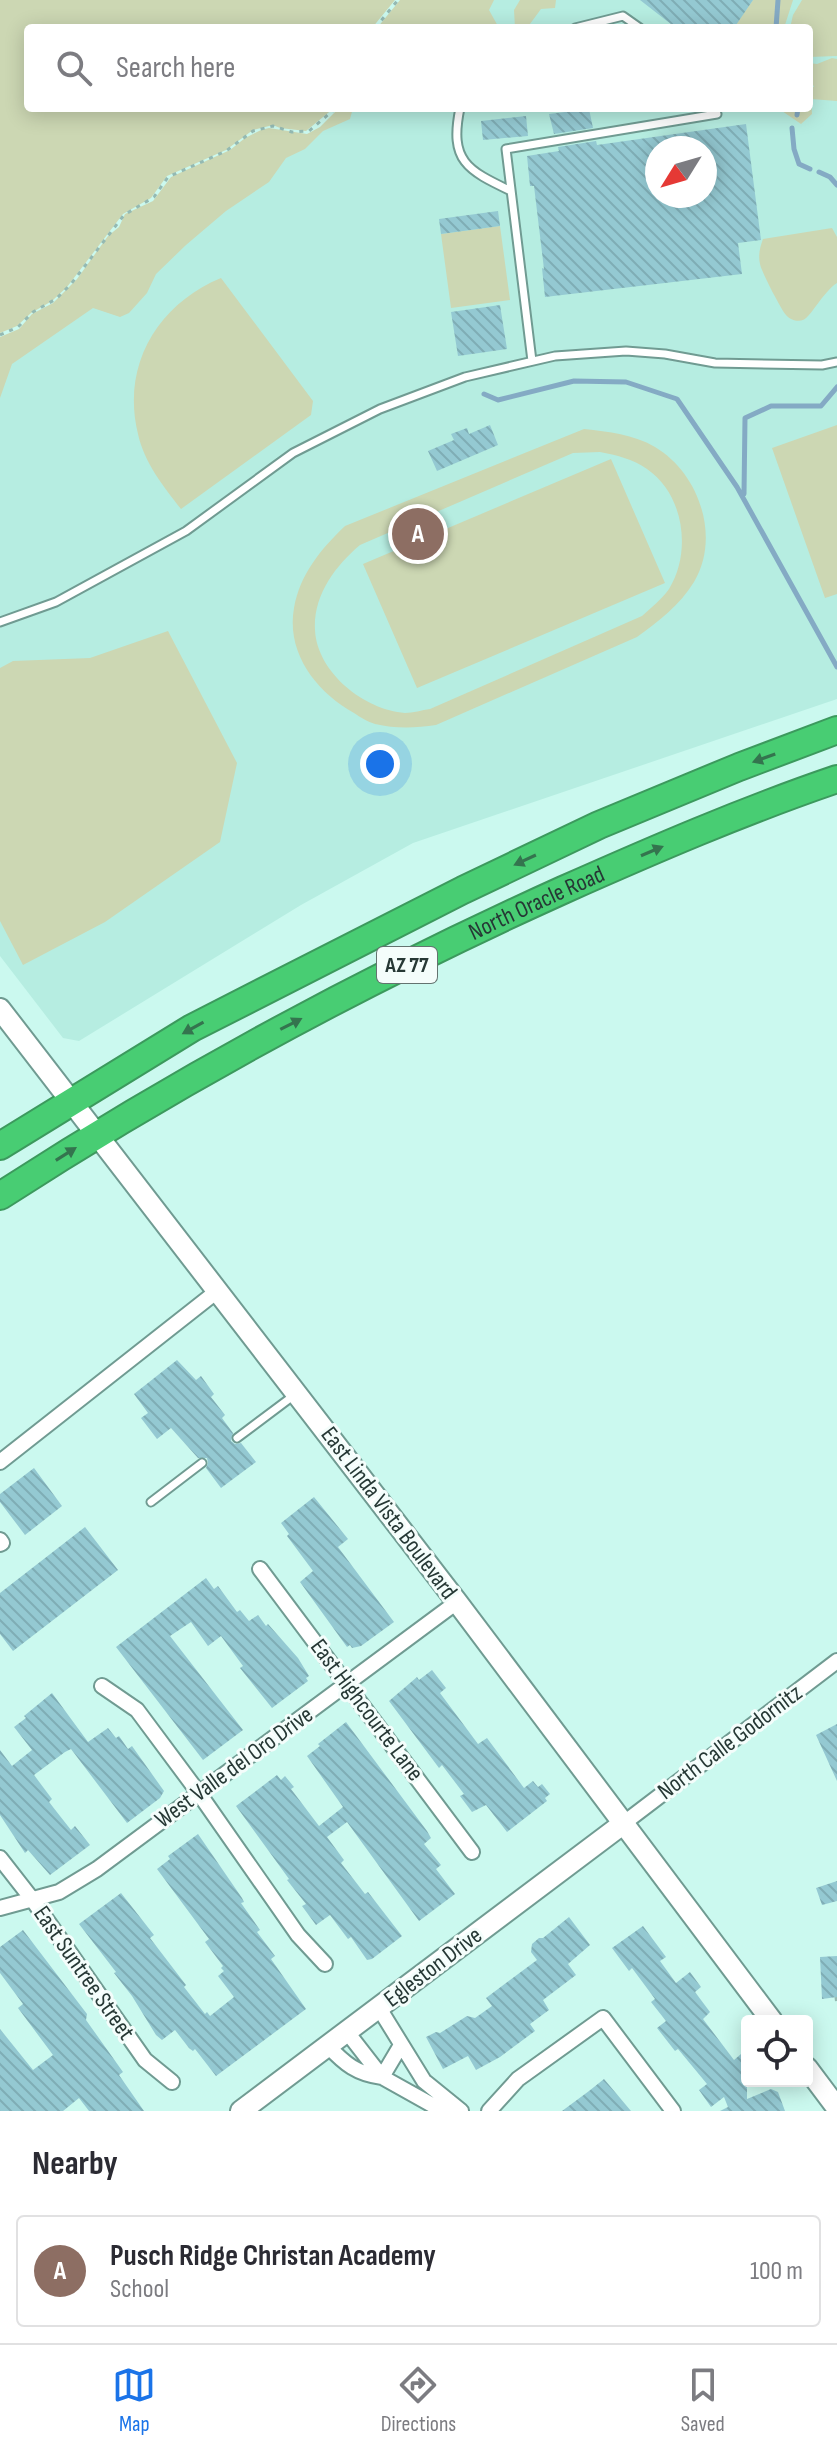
<!DOCTYPE html>
<html lang="en">
<head>
<meta charset="utf-8">
<style>
	:root { --surface:#fff; --page:#f2f2f3; --text:#2b2b33; --muted:#7c7c81; --line:#e1e1e2; --accent:#1a73e8 }
	body { margin:0; font-family:"Sofia Sans Condensed",sans-serif; background:var(--page); color:var(--text) }
	.controls { position:absolute; right:24px; bottom:24px; display:grid; overflow:hidden; border-radius:8px; box-shadow:0 4px 20px #0003 }
	.controls button { width:72px; height:72px; display:grid; place-items:center; padding:0; border:0; border-bottom:2px solid var(--line); background:var(--surface); color:var(--text); font:40px sans-serif }
	.compass { position:absolute; left:645px; top:136px; width:72px; height:72px; border-radius:50%; background:var(--surface); box-shadow:0 4px 20px #0003; rotate:233deg }
	.you { position:absolute; left:380px; top:764px; width:28px; height:28px; margin:-20px; border:6px solid #fff; border-radius:50%; background:#1a73e8; box-shadow:0 0 0 12px #1a73e833 }
	.badge { display:grid; place-items:center; width:52px; height:52px; border-radius:50%; background:var(--accent); color:#fff; font-size:26px; font-weight:700 }
	.pin { position:absolute; translate:-50% -50%; border:4px solid #fff; box-shadow:0 2px 8px #0006 }
	.list { margin:0; padding:0; list-style:none }
	h2 { display:flex; justify-content:space-between; align-items:center; height:104px; margin:0; padding:0 32px; font-size:34px }
	h2 small { font-size:26px; font-weight:400; color:var(--muted) }
	.list li { display:grid; grid-template-columns:52px 1fr auto; gap:24px; align-items:center; box-sizing:border-box; height:112px; margin:0 16px 16px; padding:0 16px; border:2px solid var(--line); border-radius:8px }
	.list b { display:block; font-size:30px; white-space:nowrap }
	.list p { margin:0; font-size:26px; white-space:nowrap; color:var(--muted) }
	.list em { font-size:26px; font-style:normal; color:var(--muted) }
	.icon { flex:none; width:44px; height:44px; fill:none; stroke:currentColor; stroke-width:2; stroke-linecap:round; stroke-linejoin:round }
	.map { position:relative; flex:none; width:837px; height:2111px; overflow:hidden }
	.search { position:absolute; background:var(--surface); box-shadow:0 4px 20px #0003; left:24px; right:24px; top:24px; height:88px; display:flex; align-items:center; gap:20px; box-sizing:border-box; padding:0 28px; border-radius:8px; color:var(--muted); font-size:30px }
	.sheet { height:232px; background:var(--surface) }
	nav { display:flex; justify-content:space-around; align-items:center; box-sizing:border-box; height:112px; border-top:2px solid var(--line); background:var(--surface); font-size:22px; color:var(--muted) }
	nav a { display:grid; justify-items:center; gap:4px }
	nav .on { color:var(--accent) }
	.map>svg:first-child { display:block }
	.built { fill:#b6ede1; fill-rule:evenodd }
	.green { fill:#ccd7b3; fill-rule:evenodd }
	.lines { fill:none; stroke-linecap:round; stroke-linejoin:round }
	.stream { stroke:#84aac4; stroke-width:5 }
	.building { fill:url(#building-back-hatch); fill-rule:evenodd }
	.lane-casing { stroke:#709b92; stroke-width:11 }
	.street-casing { stroke:#709b92; stroke-width:18 }
	.secondary-casing { stroke:#709b92; stroke-width:24 }
	.highway-casing { stroke:#3c995d; stroke-width:30 }
	.path { stroke:#94b9b2; stroke-width:3; stroke-dasharray:4 6; stroke-linecap:butt }
	.lane { stroke:#fff; stroke-width:7 }
	.street { stroke:#fff; stroke-width:14 }
	.secondary { stroke:#fff; stroke-width:20 }
	.highway { stroke:#48cd73; stroke-width:26 }
	.oneway { fill:#34744e }
	.labels { text-anchor:middle; dominant-baseline:central; stroke-width:6; stroke-linejoin:round; paint-order:stroke }
	.shield { fill:#f4fdfb; stroke:#647370; stroke-width:2 }
	.shield-label { font-size:22px; font-weight:bold; fill:#263835 }
	.street-label { font-size:24px; fill:#263835; stroke:#f4fdfb }
</style>
</head>
<body>
<div class="map">
<svg width="837" height="2111" viewBox="0 0 837 2111">
	<defs>
		<pattern id="building-back-hatch" width="6" height="6" patternUnits="userSpaceOnUse" patternTransform="scale(2)"><rect width="6" height="6" fill="#94c9d2"/><path d="M-1 5l2 2M0 0l6 6M5-1l2 2" fill="none" stroke="#7fadb5"/></pattern>
	</defs>
	<rect width="100%" height="100%" fill="#cbf9ef"/>
	<path class="built" d="M490 0H837V699L413 843 301 905 79 1041 63 1038 0 956V370L347 108H809V28H453ZM657 148H705V196H657Z"/>
	<path class="green" d="M0 0H395L372 28H28V108H334L306 131 280 128 273 125 253 130 226 150 167 176 151 198 123 214 67 287 52 301 31 313 17 326 0 333Z
		M400 0H494L489 10 499 28H377Z
		M520 0H556L555 8 541 9 527 28H515L514 10Z
		M753 0H793L784 28H730L734 27Z
		M802 0H837V56L809 57V28H790L793 15Z
		M832 58 837 59V101L811 99 812 114 801 124 782 111 785 108H809V83L812 87H814L809 76V63L817 64Z
		M339 108H353L350 119 323 131 305 149 286 158 269 182 226 211 186 245 156 274 147 293 129 313 120 317 93 308 12 364 0 398V337L19 329 32 314 53 303 77 279 108 236 119 227 125 214 153 201 171 177 230 150 245 138 261 130 269 128 307 134 320 127Z
		M500 226 510 300 451 308 441 234Z
		M832 228 837 237V283C823 292 811 317 803 320 798 322 790 320 786 315 781 309 761 271 760 264 758 255 760 247 763 239Z
		M221 278 313 401 311 415 181 509C163 486 144 462 138 434 121 365 158 304 221 278Z
		M837 425V594L825 598 772 448Z
		M584 429C609 432 633 434 655 447 699 473 721 537 694 582 680 605 658 622 637 637L436 725C416 728 396 729 375 724 368 722 360 717 354 713 316 692 286 653 294 608 300 574 321 549 345 526ZM600 452C616 455 633 459 647 469 684 494 692 552 669 589 662 599 651 608 642 616L430 709C422 710 413 713 405 713 365 710 317 673 315 630 313 596 335 566 360 545L573 453Z
		M611 459 665 583 417 688 363 564Z
		M168 631 237 763 220 842 105 922 23 965 0 921V668L13 661 90 658Z"/>
	<g class="lines">
		<path class="stream" d="M776 28 778 0
			M797 115 798 108
			M792 128 794 149 799 164 810 169
			M819 172 830 177 837 185
			M484 394 498 400 574 381 626 382 677 399 737 487 837 667
			M744 494 745 418 771 406H821L837 387"/>
	</g>
	<path class="building" d="M640 0H753L734 28H676Z
		M589 109 593 128 554 134 549 114Z
		M526 116 528 136 483 140 481 121Z
		M746 124 761 240 738 243 742 274 545 297 542 268 544 269 534 186H530L527 156 559 151 558 147 596 141 597 145ZM657 148H705V196H657Z
		M498 211 500 226 441 234 439 219Z
		M500 305 507 349 458 356 451 312Z
		M490 425 498 445 437 471 428 451 454 440 451 434 467 428 469 434Z
		M177 1360 196 1380 201 1376 214 1394 211 1397 225 1415 222 1418 233 1433 231 1441 235 1444 241 1443 256 1462 221 1488 206 1468 208 1463 207 1458H198L171 1428 157 1439 141 1418 148 1413 134 1394Z
		M34 1468 62 1506 25 1535 0 1502V1494Z
		M314 1497 348 1539 338 1547 394 1622 361 1646 352 1648 350 1645 347 1647 300 1582 313 1571 287 1536 289 1534 281 1523Z
		M85 1527 118 1570 13 1651 0 1634V1593Z
		M206 1578 214 1589 218 1586 237 1612 240 1610 249 1621 258 1615 266 1626 268 1624 298 1658 309 1676 306 1678 308 1681 272 1708 240 1668 243 1666 221 1636 208 1646 191 1622 170 1636 243 1730 203 1760 116 1647Z
		M432 1670 446 1688 440 1693 478 1744 487 1738 524 1788 533 1781 538 1787 542 1784 550 1794 545 1798 547 1801 507 1832 486 1805 472 1812 460 1796 464 1794 442 1765 439 1768 389 1701 417 1677 419 1680Z
		M52 1693 88 1742 108 1728 116 1738 119 1736 128 1749 132 1746 164 1791 160 1798 127 1823 71 1749 65 1752 34 1775 52 1799 49 1802 71 1830 75 1826 90 1845 50 1875 28 1850 25 1853 0 1815V1750L12 1766 32 1750 14 1727 26 1718 24 1716Z
		M346 1722 427 1831 431 1838 424 1844 441 1865 436 1869 455 1894 419 1921 347 1822 327 1837 344 1860 341 1863 365 1894 368 1892 402 1936 372 1959 367 1960 351 1937 348 1939 330 1915 316 1925 302 1906 306 1904 287 1880 289 1879 236 1806 277 1775 281 1780 285 1776 294 1787 291 1789 319 1826 338 1811 343 1807 307 1756 320 1746 318 1744Z
		M837 1724V1781L816 1735Z
		M198 1834 242 1898 244 1902 241 1903 260 1930 257 1932 275 1956 271 1959 306 2009 216 2076 195 2049 193 2051 189 2048 175 2030 162 2040 156 2035 132 1996 114 1973 116 1972 79 1924 121 1893 154 1935 150 1938 186 1985 184 1987 205 2014 207 2012 210 2016 234 1997 218 1976 224 1971 221 1968 223 1966 205 1942 209 1939 157 1869 170 1859 168 1856Z
		M837 1881V1901L822 1905 816 1888Z
		M569 1917 590 1945 568 1964 576 1975 543 2000 549 2010 530 2024 535 2031 500 2057 476 2070 468 2056 443 2069 426 2037 436 2032 440 2033 467 2016 475 2018 492 2006 486 1998 537 1960 531 1952 532 1944 539 1938H543Z
		M643 1926 666 1957 660 1961 676 1983 690 1972 701 1987 695 1992 710 2012 703 2019 734 2060 741 2054 747 2062V2099L771 2089 778 2092 785 2111H720L728 2107 724 2097 711 2107 699 2090 707 2084 678 2049 675 2051 657 2028 666 2021 651 2002 655 1999 632 1968 629 1971 612 1948Z
		M23 1930 87 2014 86 2020 123 2072 119 2075 144 2111H89L79 2098 63 2111H0V2029L33 2070 53 2055 18 2008 23 2004 0 1973V1947Z
		M837 1956V1997L822 1999 820 1957Z
		M604 2079 631 2111H562L589 2091Z"/>
	<g class="lines">
		<g class="lane-casing">
			<path id="lane" d="M575 28 623 16 640 28
				M460 108C449 161 467 170 511 191
				M532 361 506 149 717 114
				M0 622 56 602 186 531 293 453 380 409 465 377 555 356 626 351 665 354 715 363 822 365 837 362
				M237 1438 293 1396
				M151 1502 202 1463"/>
		</g>
		<g class="street-casing">
			<path id="street" d="M0 1462 216 1292
				M0 1540 2 1543 0 1544
				M260 1569 472 1852
				M102 1686 137 1710 198 1792 298 1935 325 1964
				M624 1823 837 1661
				M0 1858 32 1899 145 2060 172 2082
				M0 1908 59 1892 97 1869 457 1602
				M379 2008 424 2081 461 2111
				M347 2032 382 2077 443 2111
				M328 2046C345 2064 357 2074 382 2077
				M382 2077 401 2045
				M489 2111 518 2079 603 2018 673 2111"/>
		</g>
		<g class="secondary-casing">
			<path id="secondary" d="M0 1009 457 1602 772 2021
				M807 2068 837 2108
				M241 2111 624 1823"/>
		</g>
		<g class="highway-casing">
			<g id="highway">
				<path d="M0 1146 192 1028 463 890 599 825 739 767 837 730"/>
				<path id="s1" d="M0 1196C179 1080 368 978 563 890 653 850 743 811 837 779"/>
			</g>
		</g>
		<path class="path" d="M375 28 398 0
			M0 335 18 327 33 312 56 299 71 284 124 215 154 197 168 177 226 151 253 131 273 126 292 132 309 131 336 108
			M836 1997 837 2005"/>
		<use href="#lane" class="lane"/>
		<use href="#street" class="street"/>
		<use href="#secondary" class="secondary"/>
		<use href="#highway" class="highway"/>
	</g>
	<defs><path id="oneway-solid" d="M-6-.8H1V-3.2L6.5 0L1 3.2V.8H-6Z" transform="scale(2)"/></defs>
	<g class="oneway">
		<use href="#oneway-solid" transform="translate(764 758) rotate(160)"/>
		<use href="#oneway-solid" transform="translate(652 851) rotate(-23)"/>
		<use href="#oneway-solid" transform="translate(525 860) rotate(155)"/>
		<use href="#oneway-solid" transform="translate(291 1024) rotate(-27)"/>
		<use href="#oneway-solid" transform="translate(193 1028) rotate(151)"/>
		<use href="#oneway-solid" transform="translate(66 1154) rotate(-32)"/>
	</g>
	<g class="labels">
		<rect class="shield" x="377" y="947" width="60" height="36" rx="6"/>
		<g class="shield-label">
			<text x="407" y="965">AZ 77</text>
		</g>
		<g class="street-label">
			<text stroke="none"><textPath href="#s1" startOffset="612">North Oracle Road</textPath></text>
			<text transform="translate(389 1513) rotate(53)">East Linda Vista Boulevard</text>
			<text transform="translate(367 1710) rotate(53)">East Highcourte Lane</text>
			<text transform="translate(730 1742) rotate(-37)">North Calle Godornitz</text>
			<text transform="translate(234 1767) rotate(-36)">West Valle del Oro Drive</text>
			<text transform="translate(433 1967) rotate(-37)">Egleston Drive</text>
			<text transform="translate(84 1973) rotate(55)">East Suntree Street</text>
		</g>
	</g>
</svg>
<div class="controls">
<button><svg class="icon" aria-label="locate" viewBox="0 0 24 24"><circle cx="12" cy="12" r="6"/><path d="M12 2v4M12 18v4M2 12h4M18 12h4"/></svg></button>
</div>
<svg class="compass" viewBox="-18 -18 36 36"><path d="M0-13l5 13h-10z" fill="#e53935"/><path d="M0 13l5-13h-10z" fill="#7c7c81"/></svg>
<div class="you"></div>
<div class="pin badge" style="left:418px;top:534px;background:#8d6e63">A</div>
<div class="search"><svg class="icon" aria-label="search" viewBox="0 0 24 24"><circle cx="10" cy="10" r="6"/><path d="M15 15l6 6"/></svg>Search here</div>
</div>
<section class="sheet">
<h2>Nearby<small></small></h2>
<ul class="list">
<li><span class="badge" style="background:#8d6e63">A</span><div><b>Pusch Ridge Christan Academy</b><p>School</p></div><em>100 m</em></li>
</ul>
</section>
<nav>
<a class="on"><svg class="icon" aria-label="map" viewBox="0 0 24 24"><path d="M3 6l6-2 6 2 6-2v14l-6 2-6-2-6 2zM9 4v14M15 6v14"/></svg>Map</a>
<a><svg class="icon" aria-label="directions" viewBox="0 0 24 24"><path d="M12 3l9 9-9 9-9-9zM9 14v-3h6M13 9l2 2-2 2"/></svg>Directions</a>
<a><svg class="icon" aria-label="saved" viewBox="0 0 24 24"><path d="M7 4h10v16l-5-4-5 4z"/></svg>Saved</a>
</nav>
</body>
</html>
